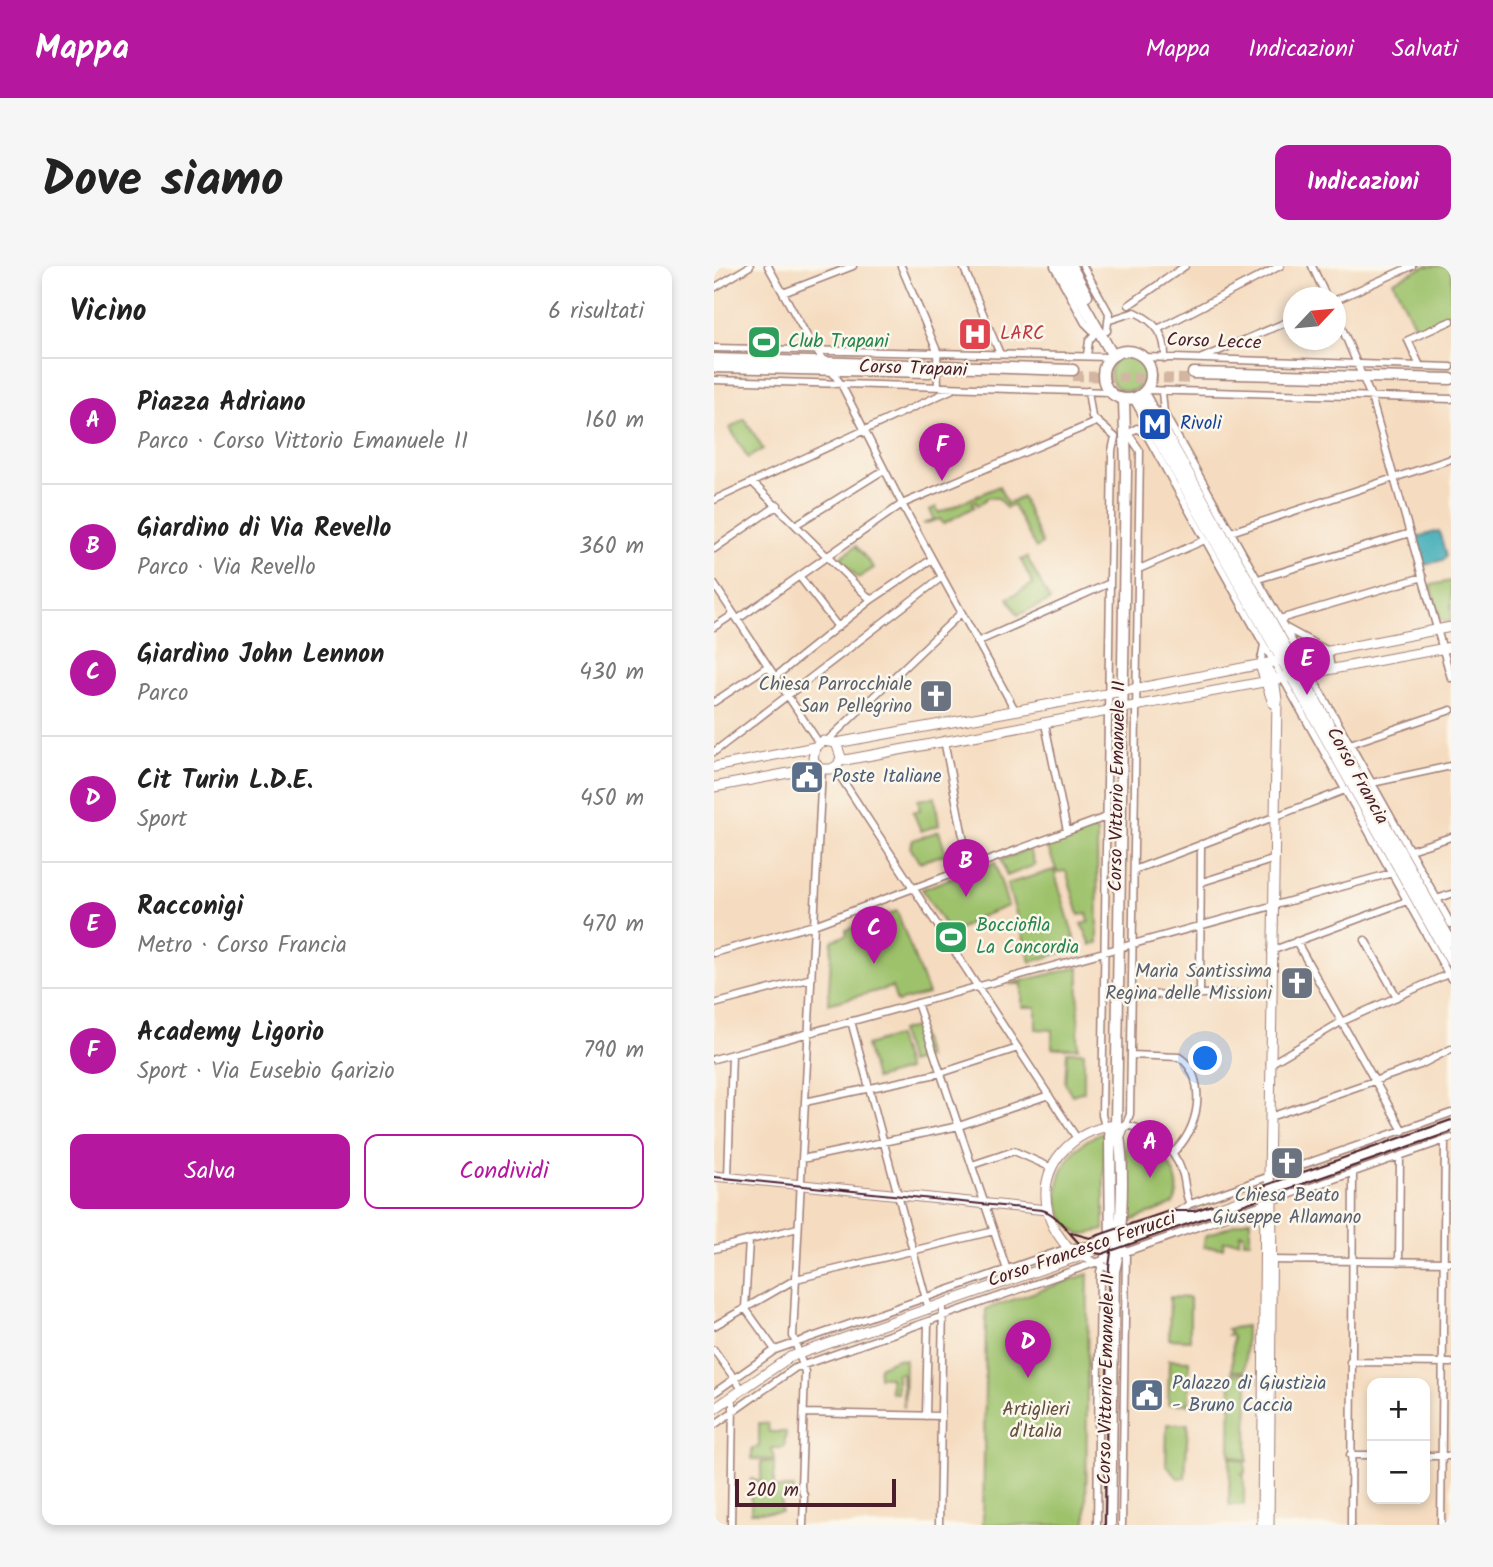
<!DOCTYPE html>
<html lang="it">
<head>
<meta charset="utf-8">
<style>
	:root { --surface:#fff; --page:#f6f6f6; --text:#222; --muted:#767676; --line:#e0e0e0; --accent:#b5179e }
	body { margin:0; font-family:Kalam,sans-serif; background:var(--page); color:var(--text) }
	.controls { position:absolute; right:21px; bottom:21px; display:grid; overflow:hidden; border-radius:14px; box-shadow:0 4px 10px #0003 }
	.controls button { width:63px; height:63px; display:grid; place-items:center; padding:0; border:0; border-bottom:2px solid var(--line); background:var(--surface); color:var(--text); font:35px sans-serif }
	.compass { position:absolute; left:569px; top:21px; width:63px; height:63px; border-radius:50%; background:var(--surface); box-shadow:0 4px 10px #0003; rotate:64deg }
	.scale { position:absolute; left:21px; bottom:18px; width:161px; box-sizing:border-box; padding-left:7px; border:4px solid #4a1f2b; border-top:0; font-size:19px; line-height:24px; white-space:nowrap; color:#4a1f2b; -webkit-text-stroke:5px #fbf7ec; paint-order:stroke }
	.you { position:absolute; left:492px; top:793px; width:24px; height:24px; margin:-18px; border:5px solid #fff; border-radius:50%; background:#1a73e8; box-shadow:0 0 0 10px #1a73e833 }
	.badge { display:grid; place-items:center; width:46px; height:46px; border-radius:50%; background:var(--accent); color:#fff; font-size:23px; font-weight:700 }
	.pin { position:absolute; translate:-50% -58px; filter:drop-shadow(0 2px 4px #0008) }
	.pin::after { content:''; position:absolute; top:37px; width:24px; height:21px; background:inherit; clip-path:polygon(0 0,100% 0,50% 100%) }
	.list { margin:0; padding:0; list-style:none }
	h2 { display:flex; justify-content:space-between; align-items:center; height:91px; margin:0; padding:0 28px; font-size:30px }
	h2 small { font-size:23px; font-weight:400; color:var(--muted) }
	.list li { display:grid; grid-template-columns:46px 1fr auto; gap:21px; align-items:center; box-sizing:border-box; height:126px; padding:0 28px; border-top:2px solid var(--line) }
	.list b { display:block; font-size:26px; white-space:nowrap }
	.list p { margin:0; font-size:23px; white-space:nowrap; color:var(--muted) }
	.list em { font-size:23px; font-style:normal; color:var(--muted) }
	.actions { display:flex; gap:14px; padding:21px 28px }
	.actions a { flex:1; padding:16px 0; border:2px solid var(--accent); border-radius:14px; text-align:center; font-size:24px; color:var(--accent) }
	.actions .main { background:var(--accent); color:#fff }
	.map { position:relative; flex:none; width:737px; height:1259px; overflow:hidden; border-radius:14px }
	header { display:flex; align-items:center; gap:42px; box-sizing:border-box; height:98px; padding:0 35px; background:var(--accent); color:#fff }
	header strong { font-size:33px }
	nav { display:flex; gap:38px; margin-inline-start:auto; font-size:24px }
	.intro { display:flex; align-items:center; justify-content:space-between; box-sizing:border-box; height:168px; padding:0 42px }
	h1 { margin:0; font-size:49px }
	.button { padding:18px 32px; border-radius:14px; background:var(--accent); color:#fff; font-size:24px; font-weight:700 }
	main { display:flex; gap:42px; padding:0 42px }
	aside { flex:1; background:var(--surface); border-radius:14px; box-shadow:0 4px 10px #0003 }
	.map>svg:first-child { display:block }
	.green { fill:#9ec26c; stroke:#74704c; stroke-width:2 }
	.water { fill:#3cacb7; stroke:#436671; stroke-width:2 }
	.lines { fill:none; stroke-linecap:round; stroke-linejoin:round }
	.primary-tunnel { stroke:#d3b6a2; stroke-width:10; stroke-dasharray:10 5; stroke-linecap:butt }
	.street-casing { stroke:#a07e76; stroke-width:9 }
	.secondary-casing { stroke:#a07e76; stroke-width:11 }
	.primary-casing { stroke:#a07e76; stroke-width:13 }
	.street { stroke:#fff; stroke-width:6 }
	.secondary { stroke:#fff; stroke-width:9 }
	.primary { stroke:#fff; stroke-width:10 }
	.tram { stroke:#4a1f2b; stroke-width:2 }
	.labels { text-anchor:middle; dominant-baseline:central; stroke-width:5; stroke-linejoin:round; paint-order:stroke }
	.health-label { font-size:19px; fill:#be3a42; stroke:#fbf7ec; text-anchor:start }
	.leisure-label { font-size:19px; fill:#27864d; stroke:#fbf7ec; text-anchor:start }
	.street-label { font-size:19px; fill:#4a1f2b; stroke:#fbf7ec }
	.transit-label { font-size:19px; fill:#164399; stroke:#fbf7ec; text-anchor:start }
	.worship-label { font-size:19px; fill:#5b616d; stroke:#fbf7ec; text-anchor:end }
	.service-label { font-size:19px; fill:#4e5e75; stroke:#fbf7ec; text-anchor:start }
	.park-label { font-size:19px; fill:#63503e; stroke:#fbf7ec }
</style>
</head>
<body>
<header>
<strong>Mappa</strong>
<nav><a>Mappa</a><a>Indicazioni</a><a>Salvati</a></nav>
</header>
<div class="intro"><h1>Dove siamo</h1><a class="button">Indicazioni</a></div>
<main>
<aside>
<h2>Vicino<small>6 risultati</small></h2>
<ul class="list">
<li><span class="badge">A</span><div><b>Piazza Adriano</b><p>Parco · Corso Vittorio Emanuele II</p></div><em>160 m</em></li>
<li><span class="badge">B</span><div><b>Giardino di Via Revello</b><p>Parco · Via Revello</p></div><em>360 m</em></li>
<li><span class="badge">C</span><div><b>Giardino John Lennon</b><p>Parco</p></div><em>430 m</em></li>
<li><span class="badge">D</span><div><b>Cit Turin L.D.E.</b><p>Sport</p></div><em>450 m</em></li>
<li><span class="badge">E</span><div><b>Racconigi</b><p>Metro · Corso Francia</p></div><em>470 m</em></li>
<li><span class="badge">F</span><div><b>Academy Ligorio</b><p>Sport · Via Eusebio Garizio</p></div><em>790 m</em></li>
</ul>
<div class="actions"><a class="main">Salva</a><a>Condividi</a></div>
</aside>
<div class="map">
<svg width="737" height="1259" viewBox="0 0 737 1259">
	<rect width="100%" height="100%" fill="#fbf7ec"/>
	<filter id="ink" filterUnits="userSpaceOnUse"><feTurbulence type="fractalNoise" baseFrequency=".0143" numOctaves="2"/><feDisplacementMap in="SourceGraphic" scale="14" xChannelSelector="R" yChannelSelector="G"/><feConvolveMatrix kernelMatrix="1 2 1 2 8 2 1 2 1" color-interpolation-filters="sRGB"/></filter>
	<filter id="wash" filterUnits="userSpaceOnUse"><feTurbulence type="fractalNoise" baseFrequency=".00686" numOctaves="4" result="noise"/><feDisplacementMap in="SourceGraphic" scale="28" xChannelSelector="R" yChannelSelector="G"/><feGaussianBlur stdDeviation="1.57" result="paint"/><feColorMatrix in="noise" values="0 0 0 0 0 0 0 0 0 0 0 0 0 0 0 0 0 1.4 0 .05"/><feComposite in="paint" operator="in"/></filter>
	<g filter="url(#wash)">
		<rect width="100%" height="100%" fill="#f5dcc0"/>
		<path class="green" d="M712 0H734L737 7V48L702 63 679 15Z
			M396 107a18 18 0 1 1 36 0a18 18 0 1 1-36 0Z
			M31 153 49 183 34 192 16 162Z
			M285 220 293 238 308 231 328 278 322 282 299 239 292 242 284 232H273L264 240 262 236 258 237 260 241 229 258 226 253 209 258 220 253 216 244 222 241 225 247Z
			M142 280 160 302 144 312 126 292Z
			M313 291 336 335 304 349 294 332 319 318 307 294Z
			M737 315V355L731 356 726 353 717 319Z
			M221 531 225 559 207 565 199 546 206 544 204 534Z
			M375 561 383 566 384 677 377 679 368 658 375 656 373 647 365 649 352 605 343 606 332 577Z
			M225 565 232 588 205 596 196 581 199 574Z
			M315 583 321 599 293 610 287 594Z
			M281 596 294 640 263 652 237 669 208 623Z
			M340 604 363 682 317 696 293 618Z
			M183 645 214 728 183 736 178 721 114 738 118 675 133 669 132 664Z
			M365 701 364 782H338V764L322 763V741H308V718H295Z
			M204 760 213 792 195 797 186 765Z
			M183 770 193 804 161 813 152 779Z
			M353 786H370V825L358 829 351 817Z
			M390 867V964L366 969C324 941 346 878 390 867Z
			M412 869C438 871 478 913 458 939L411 957Z
			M536 953V975H530V968L526 967 525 975H510L509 982 490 981 491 970Z
			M374 1008 372 1259H269L272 1043Z
			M456 1031 476 1032V1074L455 1073Z
			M532 1060 531 1105H518L519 1070 514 1069 517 1067 513 1063Z
			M182 1093 191 1094 190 1142 188 1107H183V1127H177L176 1111H165V1101Z
			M455 1094 475 1095V1138H454Z
			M534 1107 533 1195 516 1189 517 1108Z
			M45 1157 54 1158 55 1166H72L70 1182H58L60 1194 38 1193V1182L45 1181Z
			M453 1158H474L471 1212H464L452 1199Z
			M516 1191 531 1196V1207L528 1208 530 1210V1239H516L515 1236Z
			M47 1196H60V1222H80V1232H67V1246H37V1213L47 1215Z"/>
		<path class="water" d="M725 265 732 290 729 294 711 299 703 271Z"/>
	</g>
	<g filter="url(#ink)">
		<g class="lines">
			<path class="primary-tunnel" d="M359 110 479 113"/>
			<g class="street-casing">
				<path id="street" d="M54 0 98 79 127 118 188 238 301 444
					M187 0 223 85 224 121
					M249 0 286 88
					M340 0 371 57 381 67
					M369 0 395 47 393 65
					M598 0 613 32
					M0 22 36 0
					M69 27 139 0
					M622 34 698 0
					M415 39 471 0
					M622 48 657 131 737 412
					M396 54 421 46C442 56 452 69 451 93
					M444 63 566 0
					M0 82 396 91
					M373 89 375 75 381 67
					M430 91 737 101
					M488 92 580 53
					M706 100 694 74 737 55
					M0 114 396 126
					M432 124 737 133
					M374 125 378 151 401 171
					M448 126 450 147 737 658
					M416 167 423 162 432 168 737 713
					M38 216 157 334
					M0 234 239 123
					M83 258 170 204
					M517 266 737 193
					M0 283 64 239
					M425 303 491 274
					M85 310 124 361
					M544 313 696 267
					M0 318 105 477
					M24 353 188 238 382 156
					M566 353 709 311
					M0 361 20 348
					M572 362 614 385 617 402
					M263 376 396 317
					M546 399 550 379
					M61 411 157 334 218 293
					M0 436 54 400
					M331 458 353 565
					M114 474 247 347
					M230 474 255 601
					M636 478 737 444
					M0 486 228 311
					M120 501 362 871
					M658 517 737 500
					M696 584 737 571
					M420 604 631 524
					M488 616 558 594
					M723 633 737 628
					M651 674 683 731
					M582 675 689 865
					M557 685 693 635
					M0 687 100 659 392 551
					M486 727 487 578
					M418 729 557 727
					M203 737 293 1004
					M0 738 98 712
					M137 755 215 1044
					M417 789 465 791C495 811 485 867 458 887
					M0 793 678 607
					M556 798 627 756 734 708
					M91 836 227 807 304 782
					M556 851 706 799 737 783
					M409 859C435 861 460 881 468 906 472 916 470 928 476 938
					M392 864 388 849 398 185 401 171
					M407 872 416 848 426 185 416 170
					M88 893 245 860 335 829
					M258 899 300 885 338 902
					M14 911 18 788
					M457 950 476 938 737 847
					M35 975 31 1042 61 1084
					M407 975 412 988 408 1259
					M0 983 84 962
					M368 990 400 1005
					M553 994 737 996
					M685 996 686 891
					M0 1060 82 1013 280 965
					M0 1084 28 1123
					M636 1096 737 1097
					M0 1127 61 1084 354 982 376 979
					M15 1132 19 1138 17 1259
					M90 1147 227 1150
					M212 1150 214 1056
					M0 1159 81 1102 737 872
					M636 1189H658
					M711 1190H737
					M89 1259 90 1229 87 1221 91 1106 79 1070 108 503
					M225 1259 229 1039
					M383 1259 386 1006 393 980
					M637 1259 639 908
					M727 1259 731 874"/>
			</g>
			<g class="secondary-casing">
				<path id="secondary" d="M546 399 559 437
					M550 399 560 412 563 434 555 912 558 937 555 1259
					M122 477 431 421 737 361
					M126 495 737 381
					M0 501 101 481
					M0 521 96 503H117L124 499 127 491 122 477 109 475 101 481 99 493 105 502
					M0 910 333 944
					M498 944 737 860
					M368 990C386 965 454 951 484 947
					M362 992C351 978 338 964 334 946 323 898 359 864 402 859
					M0 1143 76 1091 500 943
					M548 1259 551 931 555 924"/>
			</g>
			<g class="primary-casing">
				<path id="primary" d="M348 0 399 90
					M357 0 373 29
					M389 109a24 24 0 1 1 48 0a24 24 0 1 1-48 0Z
					M0 93 359 104
					M0 101 216 106
					M479 107 737 113
					M429 127 737 676
					M421 132 737 695
					M397 995 396 870 402 859
					M396 1259 400 1005C408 975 412 887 402 859L412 204 410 134"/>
			</g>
			<use href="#street" class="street"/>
			<use href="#secondary" class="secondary"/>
			<use href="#primary" class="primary"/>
			<path class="tram" d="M0 911 328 944C353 951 359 986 388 988L737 866
				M541 923 737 854
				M358 967 376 972 455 945H480L498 939
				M391 1259 395 1001 398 979"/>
		</g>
	</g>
	<defs>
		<g id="hospital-square" transform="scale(1.75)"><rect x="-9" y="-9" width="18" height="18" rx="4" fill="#e0444e" stroke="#fbf7ec"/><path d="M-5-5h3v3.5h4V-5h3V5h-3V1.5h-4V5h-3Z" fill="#fff"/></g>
		<g id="stadium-square" transform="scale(1.75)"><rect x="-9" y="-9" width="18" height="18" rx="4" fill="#2e9e5b" stroke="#fbf7ec"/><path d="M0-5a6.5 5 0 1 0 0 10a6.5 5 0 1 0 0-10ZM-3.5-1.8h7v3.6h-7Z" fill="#fff"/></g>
		<g id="metro-square" transform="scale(1.75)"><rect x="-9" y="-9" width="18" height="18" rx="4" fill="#1a4fb4" stroke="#fbf7ec"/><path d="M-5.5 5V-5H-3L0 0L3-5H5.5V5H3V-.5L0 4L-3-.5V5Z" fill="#fff"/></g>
		<g id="church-square" transform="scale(1.75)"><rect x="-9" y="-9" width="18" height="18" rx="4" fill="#6b7280" stroke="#fbf7ec"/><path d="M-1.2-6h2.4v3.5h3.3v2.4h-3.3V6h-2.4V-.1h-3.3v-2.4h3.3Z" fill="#fff"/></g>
		<g id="civic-square" transform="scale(1.75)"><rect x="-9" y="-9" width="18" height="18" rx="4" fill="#5c6f8a" stroke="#fbf7ec"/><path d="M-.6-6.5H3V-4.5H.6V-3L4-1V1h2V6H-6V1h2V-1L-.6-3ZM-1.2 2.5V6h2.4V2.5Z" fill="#fff"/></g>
	</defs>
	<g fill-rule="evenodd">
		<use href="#hospital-square" x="261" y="68"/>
		<use href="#stadium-square" x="50" y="76"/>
		<use href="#metro-square" x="441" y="158"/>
		<use href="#church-square" x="222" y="430"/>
		<use href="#civic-square" x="93" y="511"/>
		<use href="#stadium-square" x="237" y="671"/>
		<use href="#church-square" x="583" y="717"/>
		<use href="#church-square" x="573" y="897"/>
		<use href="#civic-square" x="433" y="1129"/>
	</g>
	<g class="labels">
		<g class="health-label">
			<text x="286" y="68">LARC</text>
		</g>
		<g class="leisure-label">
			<text x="74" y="76">Club Trapani</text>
			<text x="262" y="660">Bocciofila<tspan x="262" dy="22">La Concordia</tspan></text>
		</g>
		<g class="street-label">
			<text transform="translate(500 76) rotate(2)">Corso Lecce</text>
			<text transform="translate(199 103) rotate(2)">Corso Trapani</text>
			<text transform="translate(643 510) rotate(61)">Corso Francia</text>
			<text transform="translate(404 520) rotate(-89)">Corso Vittorio Emanuele II</text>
			<text transform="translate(368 984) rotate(-19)">Corso Francesco Ferrucci</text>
			<text transform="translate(393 1113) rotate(-89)">Corso Vittorio Emanuele II</text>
		</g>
		<g class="transit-label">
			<text x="466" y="158">Rivoli</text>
		</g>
		<g class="worship-label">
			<text x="198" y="419">Chiesa Parrocchiale<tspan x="198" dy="22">San Pellegrino</tspan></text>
			<text x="558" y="706">Maria Santissima<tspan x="558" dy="22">Regina delle Missioni</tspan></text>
			<text x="573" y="930" text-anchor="middle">Chiesa Beato<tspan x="573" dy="22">Giuseppe Allamano</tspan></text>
		</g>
		<g class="service-label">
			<text x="118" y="511">Poste Italiane</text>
			<text x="458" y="1118">Palazzo di Giustizia<tspan x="458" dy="22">- Bruno Caccia</tspan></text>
		</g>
		<g class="park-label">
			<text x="322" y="1144">Artiglieri<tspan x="322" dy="22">d'Italia</tspan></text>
		</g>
	</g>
</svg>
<div class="controls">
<button>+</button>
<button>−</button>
</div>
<svg class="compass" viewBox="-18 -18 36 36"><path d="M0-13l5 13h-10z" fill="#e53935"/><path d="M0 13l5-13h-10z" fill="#767676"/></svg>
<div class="scale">200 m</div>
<div class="you"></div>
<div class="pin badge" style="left:436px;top:912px">A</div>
<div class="pin badge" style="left:252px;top:631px">B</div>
<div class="pin badge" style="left:160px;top:698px">C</div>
<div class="pin badge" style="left:314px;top:1112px">D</div>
<div class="pin badge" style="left:593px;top:429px">E</div>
<div class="pin badge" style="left:228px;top:215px">F</div>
</div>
</main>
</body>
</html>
